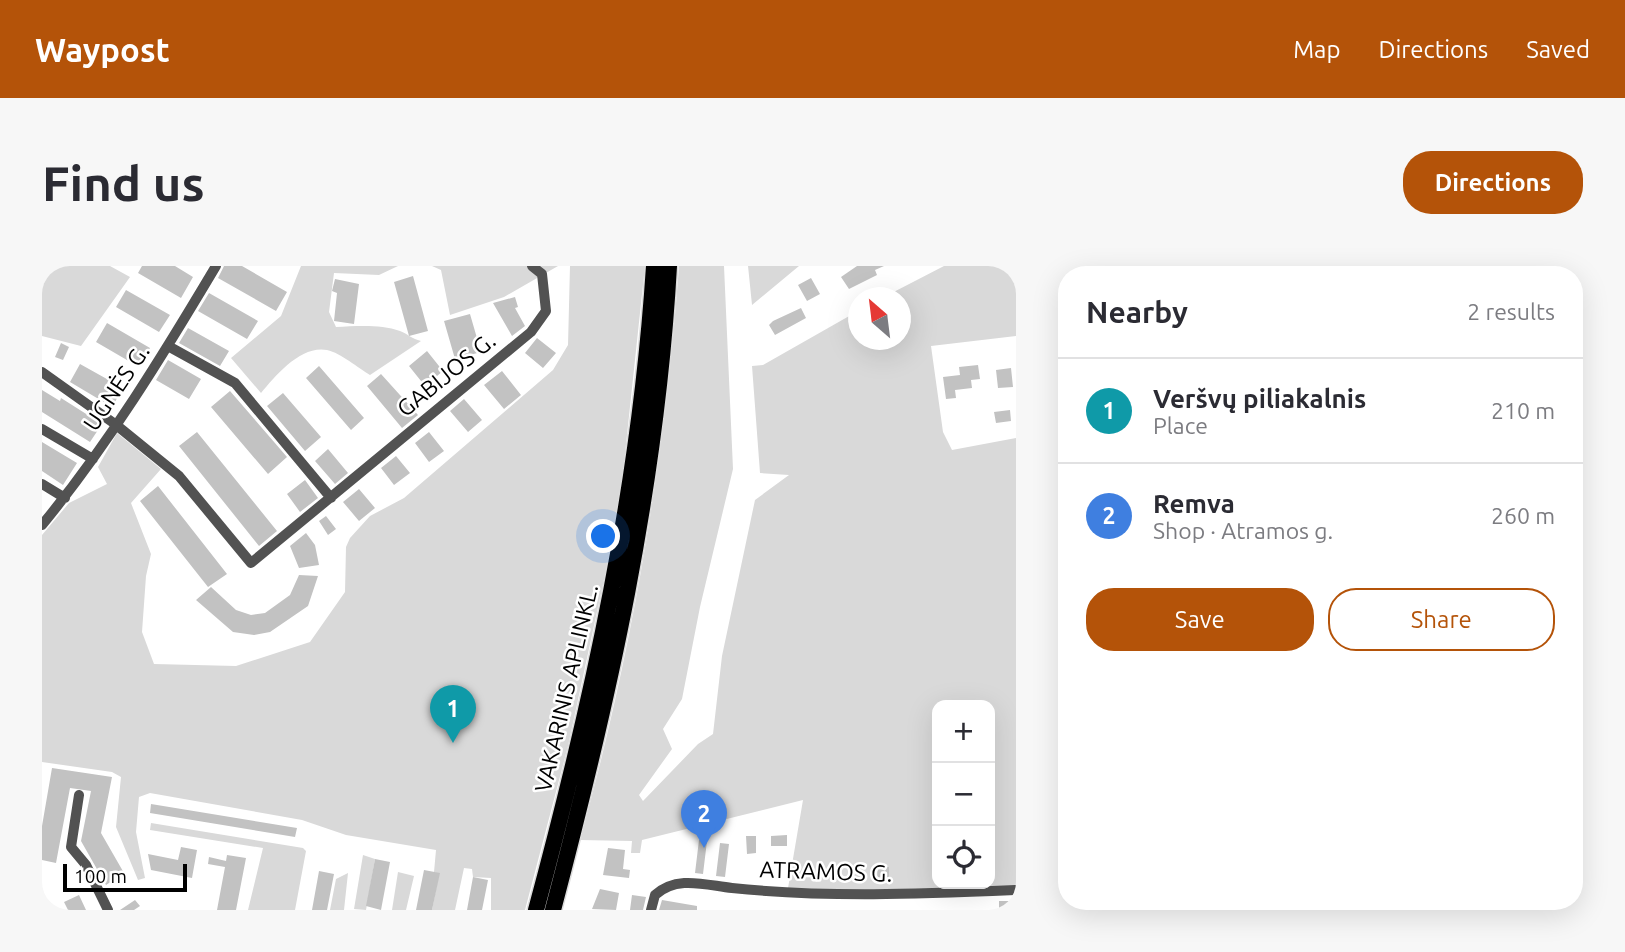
<!DOCTYPE html>
<html lang="en">
<head>
<meta charset="utf-8">
<style>
	:root { --surface:#fff; --page:#f7f7f7; --text:#2b2b33; --muted:#7c7c81; --line:#e1e1e2; --accent:#b45309 }
	body { margin:0; font-family:Ubuntu,sans-serif; background:var(--page); color:var(--text) }
	.controls { position:absolute; right:21px; bottom:21px; display:grid; overflow:hidden; border-radius:14px; box-shadow:0 7px 28px #0002 }
	.controls button { width:63px; height:63px; display:grid; place-items:center; padding:0; border:0; border-bottom:2px solid var(--line); background:var(--surface); color:var(--text); font:35px sans-serif }
	.compass { position:absolute; left:806px; top:21px; width:63px; height:63px; border-radius:50%; background:var(--surface); box-shadow:0 7px 28px #0002; rotate:332deg }
	.scale { position:absolute; left:21px; bottom:18px; width:124px; box-sizing:border-box; padding-left:7px; border:4px solid #000; border-top:0; font-size:19px; line-height:24px; white-space:nowrap; color:#000; -webkit-text-stroke:5px #fff; paint-order:stroke }
	.you { position:absolute; left:562px; top:271px; width:24px; height:24px; margin:-18px; border:5px solid #fff; border-radius:50%; background:#1a73e8; box-shadow:0 0 0 10px #1a73e833 }
	.badge { display:grid; place-items:center; width:46px; height:46px; border-radius:50%; background:var(--accent); color:#fff; font-size:23px; font-weight:700 }
	.pin { position:absolute; translate:-50% -58px; filter:drop-shadow(0 2px 4px #0008) }
	.pin::after { content:''; position:absolute; top:37px; width:24px; height:21px; background:inherit; clip-path:polygon(0 0,100% 0,50% 100%) }
	.list { margin:0; padding:0; list-style:none }
	h2 { display:flex; justify-content:space-between; align-items:center; height:91px; margin:0; padding:0 28px; font-size:30px }
	h2 small { font-size:23px; font-weight:400; color:var(--muted) }
	.list li { display:grid; grid-template-columns:46px 1fr auto; gap:21px; align-items:center; box-sizing:border-box; height:105px; padding:0 28px; border-top:2px solid var(--line) }
	.list b { display:block; font-size:26px; white-space:nowrap }
	.list p { margin:0; font-size:23px; white-space:nowrap; color:var(--muted) }
	.list em { font-size:23px; font-style:normal; color:var(--muted) }
	.actions { display:flex; gap:14px; padding:21px 28px }
	.actions a { flex:1; padding:16px 0; border:2px solid var(--accent); border-radius:28px; text-align:center; font-size:24px; color:var(--accent) }
	.actions .main { background:var(--accent); color:#fff }
	.icon { flex:none; width:38px; height:38px; fill:none; stroke:currentColor; stroke-width:2; stroke-linecap:round; stroke-linejoin:round }
	.map { position:relative; flex:none; width:974px; height:644px; overflow:hidden; border-radius:28px }
	header { display:flex; align-items:center; gap:42px; box-sizing:border-box; height:98px; padding:0 35px; background:var(--accent); color:#fff }
	header strong { font-size:33px }
	nav { display:flex; gap:38px; margin-inline-start:auto; font-size:24px }
	.intro { display:flex; align-items:center; justify-content:space-between; box-sizing:border-box; height:168px; padding:0 42px }
	h1 { margin:0; font-size:49px }
	.button { padding:18px 32px; border-radius:28px; background:var(--accent); color:#fff; font-size:24px; font-weight:700 }
	main { display:flex; gap:42px; padding:0 42px }
	aside { flex:1; background:var(--surface); border-radius:28px; box-shadow:0 7px 28px #0002 }
	.map>svg:first-child { display:block }
	.green { fill:#d9d9d9; fill-rule:evenodd }
	.building { fill:#c2c2c2 }
	.lines { fill:none; stroke-linecap:round; stroke-linejoin:round }
	.highway-casing { stroke:#dbdbdb; stroke-width:19 }
	.minor { stroke:#525252; stroke-width:10 }
	.highway { stroke:#000; stroke-width:16 }
	.labels { text-anchor:middle; dominant-baseline:central; stroke-width:5; stroke-linejoin:round; paint-order:stroke }
	.street-label { font-size:23px; fill:#000; stroke:#fff }
</style>
</head>
<body>
<header>
<strong>Waypost</strong>
<nav><a>Map</a><a>Directions</a><a>Saved</a></nav>
</header>
<div class="intro"><h1>Find us</h1><a class="button">Directions</a></div>
<main>
<div class="map">
<svg width="974" height="644" viewBox="0 0 974 644">
	<rect width="100%" height="100%" fill="#fff"/>
	<path class="green" d="M0 0H68L88 11 39 80 0 70Z
		M259 0H356L337 9 292 7 287 46 294 61C314 60 339 58 358 65 366 68 370 73 379 75L328 109C316 102 299 87 285 84 259 79 234 109 219 127L189 92 239 50Z
		M390 0H516L462 31 408 49 399 4Z
		M528 0H603L577 244 526 480 483 644H449V612L431 611 430 603 422 602 413 644H390L397 608 392 606 394 584 304 569 260 554 108 527 97 531 94 566 103 612 96 614 74 561 79 511 70 506 0 496V269L27 237 65 218 56 201 75 167 119 203 89 237 109 288 104 310 100 366 112 398 194 400 268 376 303 326 304 281 308 272 328 250 362 232 511 104 526 79Z
		M637 0H682L691 203 658 341 640 433 621 463 630 483 597 529 601 535 656 478 671 468 680 390 713 234 747 209 718 207 710 100 721 99 816 45V74H858V32L842 31 902 0H974V70L889 80 901 166 910 184 974 172V624L745 628 761 534 600 574 598 587H589L590 575 538 574C590 387 623 193 637 0ZM895 439H948V618H895Z
		M706 0H757L710 39Z
		M109 557 261 582 264 585 253 644H206L221 582 108 564Z
		M321 589 333 593 324 644 312 643Z
		M356 606 372 610 364 644H350Z
		M306 607 302 644H288L294 613Z"/>
	<path class="building" d="M100 0H133L151 11 139 32 96 7Z
		M182 0H200L245 26 234 45 176 12Z
		M815 0H842L833 4 835 9 807 23 799 11Z
		M371 10 386 65 367 70 352 16Z
		M769 12 778 28 765 35 756 19Z
		M293 13 317 18 312 58 292 55 295 27 290 25Z
		M84 24 128 49 117 66 74 41Z
		M167 27 216 55 205 73 156 45Z
		M473 31 476 41 473 42 483 60 470 70 451 37Z
		M759 42 764 52 733 69 727 59 731 55Z
		M428 48 439 86 413 93 402 55Z
		M65 57 108 82 97 101 54 76Z
		M146 62 187 85 178 100 137 77Z
		M495 72 514 87 501 102 483 87Z
		M19 77 27 81 21 94 13 91Z
		M385 85 401 105 383 120 367 100Z
		M126 94 159 113 147 133 114 114Z
		M38 98 81 122 70 141 28 116Z
		M936 99 938 113 929 114 930 122 913 124 914 132 904 133 901 111 918 109 917 101Z
		M277 100 322 152 309 164 264 112Z
		M969 102 971 121 956 122 954 104Z
		M460 105 479 129 462 143 442 119Z
		M339 108 376 149 360 162 325 120Z
		M0 124 18 135 19 132 60 158 48 176 0 146Z
		M188 125 245 191 226 208 169 141Z
		M241 127 279 171 263 185 225 140Z
		M422 133 440 154 426 166 408 145Z
		M968 144 969 155 954 157 952 146Z
		M155 166 235 265 217 280 137 180Z
		M387 166 402 185 387 196 373 177Z
		M0 176 35 197 21 219 0 205Z
		M286 183 306 207 293 218 273 195Z
		M354 190 368 207 352 219 339 202Z
		M263 214 276 232 258 246 245 228Z
		M116 220 185 308 166 321 98 235Z
		M317 223 333 242 317 255 301 236Z
		M284 250 294 263 286 269 277 255Z
		M264 267 273 279 277 299 257 302 248 280Z
		M257 309 276 310 266 340 228 366 212 369 191 366 154 334 169 321 194 344 209 349 223 347 248 329Z
		M10 502 70 511 59 567 82 607 64 619 39 575 49 525 28 522 14 597 0 594V560Z
		M109 538 255 562 253 571 108 547Z
		M745 569V580H729V570Z
		M704 570H714V587L705 588Z
		M657 574 665 575 661 608 653 607Z
		M678 577 687 578 683 611 674 610Z
		M139 581 155 584 150 612 109 604 106 588 136 594Z
		M566 582 583 584 581 603 588 604 587 612 561 609Z
		M185 589 204 592 194 644H175L183 601 166 598 167 591 184 595Z
		M333 593 348 596 339 644 324 640Z
		M836 601H847V615H835Z
		M382 604 398 607 390 644H374Z
		M277 605 292 608 285 644H270Z
		M431 611 446 614 440 644H425Z
		M558 623 577 627 574 644 550 643Z
		M37 629 44 644H26L22 636Z
		M590 629 604 631 601 644H588Z
		M93 634 98 640 92 644H78Z
		M620 634 655 640V644H617Z
		M957 635H974V644H957Z"/>
	<g class="lines">
		<g class="highway-casing">
			<path id="highway" d="M494 644C551 433 598 219 612 0
				M511 644C567 432 615 219 627 0"/>
		</g>
		<path class="minor" d="M126 80 193 117 289 232
			M0 106 73 158 137 210 209 297 489 66 504 45 500 8 490 0
			M0 163 51 193
			M0 218 23 232
			M0 259C66 179 121 89 174 0
			M37 529 29 581 44 599 66 644
			M609 644 613 629C635 609 663 619 690 622 785 632 879 628 974 624"/>
		<use href="#highway" class="highway"/>
	</g>
	<g class="labels">
		<g class="street-label">
			<text transform="translate(404 108) rotate(-39)">GABIJOS G.</text>
			<text transform="translate(74 121) rotate(-56)">UGNĖS G.</text>
			<text transform="translate(524 422) rotate(-77)">VAKARINIS APLINKL.</text>
			<text transform="translate(784 605) rotate(2)">ATRAMOS G.</text>
		</g>
	</g>
</svg>
<div class="controls">
<button>+</button>
<button>−</button>
<button><svg class="icon" aria-label="locate" viewBox="0 0 24 24"><circle cx="12" cy="12" r="6"/><path d="M12 2v4M12 18v4M2 12h4M18 12h4"/></svg></button>
</div>
<svg class="compass" viewBox="-18 -18 36 36"><path d="M0-13l5 13h-10z" fill="#e53935"/><path d="M0 13l5-13h-10z" fill="#7c7c81"/></svg>
<div class="scale">100 m</div>
<div class="you"></div>
<div class="pin badge" style="left:411px;top:477px;background:#0f9aa8">1</div>
<div class="pin badge" style="left:662px;top:582px;background:#3f7fe0">2</div>
</div>
<aside>
<h2>Nearby<small>2 results</small></h2>
<ul class="list">
<li><span class="badge" style="background:#0f9aa8">1</span><div><b>Veršvų piliakalnis</b><p>Place</p></div><em>210 m</em></li>
<li><span class="badge" style="background:#3f7fe0">2</span><div><b>Remva</b><p>Shop · Atramos g.</p></div><em>260 m</em></li>
</ul>
<div class="actions"><a class="main">Save</a><a>Share</a></div>
</aside>
</main>
</body>
</html>
